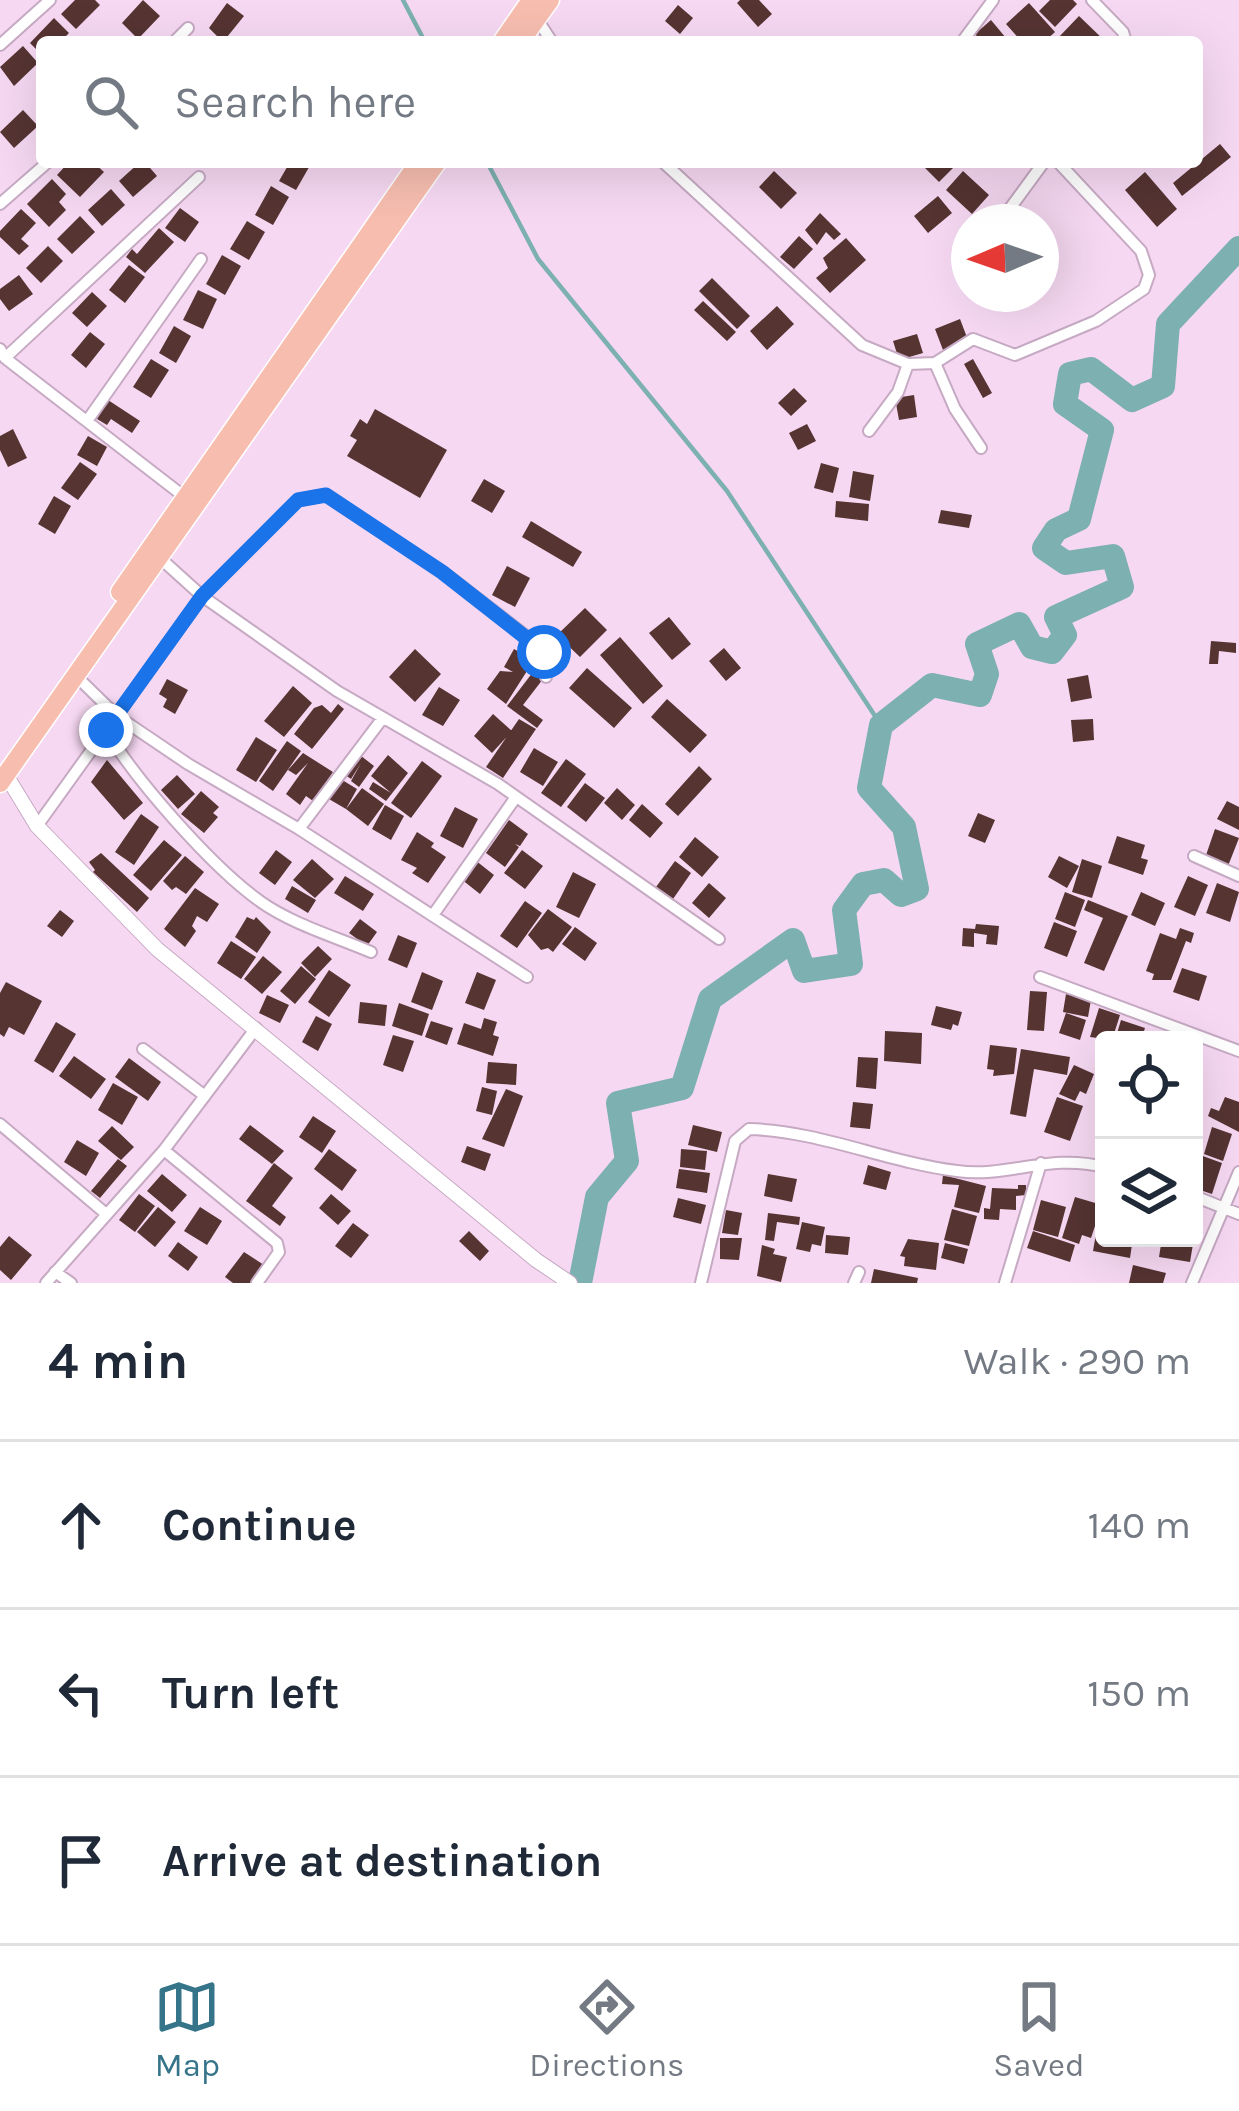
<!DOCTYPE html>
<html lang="en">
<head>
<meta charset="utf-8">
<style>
	:root { --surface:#fff; --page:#f2f2f3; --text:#1f2937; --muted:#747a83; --line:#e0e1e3; --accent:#357489 }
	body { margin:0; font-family:Karla,sans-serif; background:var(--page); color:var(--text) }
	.controls { position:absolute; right:36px; bottom:36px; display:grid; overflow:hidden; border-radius:12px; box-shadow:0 12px 48px #0002 }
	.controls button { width:108px; height:108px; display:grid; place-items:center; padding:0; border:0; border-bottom:3px solid var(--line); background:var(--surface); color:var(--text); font:60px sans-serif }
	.compass { position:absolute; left:951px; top:204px; width:108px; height:108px; border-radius:50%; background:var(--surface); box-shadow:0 12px 48px #0002; rotate:268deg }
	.stop { position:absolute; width:36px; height:36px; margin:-27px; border:9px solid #1a73e8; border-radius:50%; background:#fff }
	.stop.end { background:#1a73e8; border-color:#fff; box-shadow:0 3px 12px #0008 }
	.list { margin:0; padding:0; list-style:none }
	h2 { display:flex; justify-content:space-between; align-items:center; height:156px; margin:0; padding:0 48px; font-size:51px }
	h2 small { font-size:39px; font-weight:400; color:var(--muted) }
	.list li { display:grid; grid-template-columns:78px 1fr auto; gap:36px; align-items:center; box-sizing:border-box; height:168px; padding:0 48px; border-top:3px solid var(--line) }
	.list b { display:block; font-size:45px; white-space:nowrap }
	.list em { font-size:39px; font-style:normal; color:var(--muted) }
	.icon { flex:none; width:66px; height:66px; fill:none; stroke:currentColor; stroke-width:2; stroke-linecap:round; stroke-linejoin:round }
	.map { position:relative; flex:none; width:1239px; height:1283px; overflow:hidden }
	.search { position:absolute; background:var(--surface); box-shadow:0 12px 48px #0002; left:36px; right:36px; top:36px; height:132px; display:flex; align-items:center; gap:30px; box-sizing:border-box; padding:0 42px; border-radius:12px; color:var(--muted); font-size:45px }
	.sheet { height:660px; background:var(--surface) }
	nav { display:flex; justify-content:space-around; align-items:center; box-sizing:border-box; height:168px; border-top:3px solid var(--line); background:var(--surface); font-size:33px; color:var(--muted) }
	nav a { display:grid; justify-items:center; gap:6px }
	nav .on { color:var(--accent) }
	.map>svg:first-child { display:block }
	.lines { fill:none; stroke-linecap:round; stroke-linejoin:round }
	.stream { stroke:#7db0b0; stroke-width:4.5 }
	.river { stroke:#7db0b0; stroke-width:24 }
	.building { fill:#553432 }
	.minor-casing { stroke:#c6a9c3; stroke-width:14 }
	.tertiary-casing { stroke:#c6a9c3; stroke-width:16 }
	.primary-casing { stroke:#fff; stroke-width:21 }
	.minor { stroke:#fff; stroke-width:10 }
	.tertiary { stroke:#fff; stroke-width:14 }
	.primary { stroke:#f7beb0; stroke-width:18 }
	.route { stroke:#1a73e8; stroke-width:15 }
</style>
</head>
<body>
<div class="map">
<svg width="1239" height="1283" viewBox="0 0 1239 1283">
	<rect width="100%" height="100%" fill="#f6d8f2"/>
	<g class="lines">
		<path class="stream" d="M403 0 425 42
			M487 162 538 259 727 491 881 725"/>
		<path class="river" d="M580 1283 597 1197 627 1161 618 1103 682 1088 710 999 793 940 804 971 851 964 844 910 863 884 884 880 901 895 917 889 904 827 869 788 881 725 932 685 980 695 987 674 977 644 1019 624 1032 647 1052 652 1065 635 1056 617 1122 587 1113 556 1066 563 1044 548 1056 530 1079 519 1102 430 1065 404 1070 374 1091 369 1132 400 1163 386 1168 324 1239 248"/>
	</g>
	<path class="building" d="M75 0H95L100 5 76 29 61 14Z
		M143 0 160 16 138 39 122 23Z
		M740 0H759L772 14 758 27 737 3Z
		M1050 0H1073L1077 4 1055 27 1039 11Z
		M227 3 244 16 223 42 209 28Z
		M1029 3 1055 32 1044 42H1022L1006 24Z
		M678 5 693 18 680 34 665 21Z
		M1079 16 1106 42H1062L1058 38Z
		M54 18 69 33 60 42H42V55L30 43Z
		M991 20 1006 38 1001 42H982L975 34Z
		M23 46 38 63 14 86 0 67Z
		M23 110 38 126 14 148 0 132Z
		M1220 144 1231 157 1182 196 1173 183Z
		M69 162H93L104 172 80 197 57 175Z
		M140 162H145L157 176 133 197 119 181Z
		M290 162H312L296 190 279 181Z
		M919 162H951L955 166 939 182Z
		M774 171 797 193 781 209 759 187Z
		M963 171 989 195 972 214 946 190Z
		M1145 172 1177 209 1157 227 1125 190Z
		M52 179 66 194 59 202 66 210 49 227 27 204Z
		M271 186 289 197 273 225 255 215Z
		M111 189 125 205 102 226 88 210Z
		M938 196 952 213 928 233 914 216Z
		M180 208 199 222 185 242 165 228Z
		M21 209 36 223 21 239 29 246 19 255 0 237V231Z
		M820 213 841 234 834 240 826 232 817 245 805 230Z
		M80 216 95 232 72 254 57 239Z
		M247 221 265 232 249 260 230 249Z
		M159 228 174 242 145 273 126 257 132 249 137 254Z
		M799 236 813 249 794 269 780 257Z
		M846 238 866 260 830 293 816 278 828 268 823 258Z
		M48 246 63 261 41 283 26 268Z
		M222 255 241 266 225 295 206 284Z
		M129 265 145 277 125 303 109 290Z
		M19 275 33 294 9 311 0 299V289Z
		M712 278 750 316 737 329 699 291Z
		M198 290 217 299 203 329 183 320Z
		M92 292 107 306 87 327 72 313Z
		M703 301 736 332 727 341 694 310Z
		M777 306 794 324 767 350 750 331Z
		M960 319 968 340 943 350 935 329Z
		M174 326 191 336 176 363 159 353Z
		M90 332 105 344 86 368 71 355Z
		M917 334 923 353 899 360 893 341Z
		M151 359 169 370 151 398 133 387Z
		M973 359 992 393 983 398 964 364Z
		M794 388 807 401 791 416 778 403Z
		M914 395 917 417 899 420 895 398Z
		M108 400 140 421 132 433 111 419 107 425 97 419Z
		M375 409 447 450 420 498 347 456 357 440 350 436 360 419 367 424Z
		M807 424 816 441 798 450 789 433Z
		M13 429 27 458 8 467 0 450V436Z
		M88 436 107 447 97 466 77 455Z
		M80 462 97 474 78 500 61 488Z
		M821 463 839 468 833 493 814 488Z
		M853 471 874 475 870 501 849 497Z
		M484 479 505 491 492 513 471 501Z
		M54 496 71 506 55 534 38 524Z
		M836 501 869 504 868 521 835 517Z
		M941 510 972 515 969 528 938 523Z
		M531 521 582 552 573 567 522 537Z
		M507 566 530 578 515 607 492 595Z
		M585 608 607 630 580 657 557 635Z
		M669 617 691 644 672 660 649 633Z
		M620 637 663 686 643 704 600 655Z
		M1211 641 1236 643V653L1219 651 1218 664H1209Z
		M724 648 741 668 726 681 709 661Z
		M415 649 441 674 415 702 389 677Z
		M514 649 534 660 506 704 487 689 500 671 513 672 504 667Z
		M587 668 632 708 614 728 569 688Z
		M533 672 543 679 523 705 543 720 537 728 507 706Z
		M1088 675 1092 698 1071 702 1067 679Z
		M167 679 188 690 175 714 163 707 167 699 159 694Z
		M293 686 312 703 284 737 264 721Z
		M439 687 460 700 443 726 422 715Z
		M667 699 707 735 690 753 651 717Z
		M338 704 344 709 312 749 294 734 314 708 322 705 331 713Z
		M493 714 512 731 492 753 474 736Z
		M519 719 536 729 503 778 486 767Z
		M1093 719 1094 740 1073 742 1071 720Z
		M256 737 277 750 256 782 236 770Z
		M287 741 301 751 273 791 259 781Z
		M534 748 558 762 543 786 520 772Z
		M356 752 374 766 359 787 351 781 361 763 351 779 338 770Z
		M303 753 333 772 313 801 306 796 300 805 286 794 308 763 296 775 288 770Z
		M388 755 408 773 386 801 369 789 373 782 391 793 371 776Z
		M566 759 586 774 561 807 541 793Z
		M107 760 143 803 124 820 91 782Z
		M422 761 442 776 411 818 391 803Z
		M699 766 712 779 678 816 665 804Z
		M177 775 195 794 178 809 161 790Z
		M334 775 357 789 346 809 322 795Z
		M585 783 605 798 586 822 567 807Z
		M362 788 384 804 368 826 346 809Z
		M617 788 635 805 622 820 604 803Z
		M201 791 219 807 213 813 218 817 204 833 181 814Z
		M1227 801 1239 807V830L1217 819Z
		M642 804 663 823 650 838 629 820Z
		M385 805 404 816 391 840 372 829Z
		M455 807 478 819 463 848 440 836Z
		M978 813 995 820 985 843 968 836Z
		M141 814 159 827 134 865 115 852Z
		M509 820 528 834 520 846 515 844 519 847 505 867 486 853Z
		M1215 829 1239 838 1228 866 1205 858Z
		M417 832 434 843 431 847 446 857 428 883 412 873 417 868 401 860Z
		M1117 836 1145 845 1141 858 1148 860 1143 875 1108 863Z
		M695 837 719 857 702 877 679 857Z
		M164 840 182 855 151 891 133 875Z
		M276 850 292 862 275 885 259 873Z
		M522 850 543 866 525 889 504 873Z
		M101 853 149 898 137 912 93 872 95 870 89 862Z
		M185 856 204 872 186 894 176 887 172 890 163 881Z
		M1059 856 1079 866 1067 888 1048 877Z
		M312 859 334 879 315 898 293 880Z
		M1082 859 1102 866 1092 898 1072 892Z
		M475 860 494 875 480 894 461 879Z
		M675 861 691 873 673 899 656 887Z
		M573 872 596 884 579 918 556 907Z
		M345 876 374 894 363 911 334 893Z
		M1188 876 1208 885 1195 916 1174 907Z
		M709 883 726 898 709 918 692 903Z
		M1217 883 1239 892 1230 922 1206 913Z
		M292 886 316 900 308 913 285 899Z
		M195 888 219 904 207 922 197 916 192 926 196 931 185 947 164 929Z
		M1065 892 1085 900 1075 927 1055 919Z
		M1141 892 1165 903 1155 926 1131 915Z
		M1088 900 1128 916 1104 971 1084 963 1103 918 1084 910Z
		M525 901 542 913 517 948 500 936Z
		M548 909 572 927 553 952 548 948 541 950 528 935Z
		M60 910 74 921 62 937 47 926Z
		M247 917 254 920 256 917 271 932 257 953 235 937Z
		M360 919 377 932 367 946 349 933Z
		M1054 922 1077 931 1067 957 1044 948Z
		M976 924 999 926 997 945 986 944 987 935 974 933V947L962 946 963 928 975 929Z
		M575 927 597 943 585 961 562 944Z
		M1180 928 1194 933 1191 943 1186 941 1171 980H1152L1154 974 1146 971 1160 933 1176 939Z
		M398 935 417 943 407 968 388 960Z
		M231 941 256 957 241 979 217 963Z
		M318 946 332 959 315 977 301 963Z
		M263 956 282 972 262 994 244 979Z
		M301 966 316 979 295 1004 280 991Z
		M1182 968 1207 976 1199 1001 1173 992Z
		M329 970 351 985 329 1017 308 1002Z
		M422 972 443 981 432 1010 411 1002Z
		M477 972 496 980 484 1010 465 1003Z
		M6 982 42 1001 24 1035 9 1027 4 1037 0 1034V993Z
		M1030 991 1047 992 1044 1031 1027 1030Z
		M1066 994 1091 1000 1088 1017 1063 1012Z
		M267 995 289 1005 280 1023 259 1013Z
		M360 1002 387 1005 385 1026 358 1023Z
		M399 1003 429 1014 422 1036 392 1026Z
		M936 1006 962 1012 958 1026 953 1024 951 1030 931 1025Z
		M1099 1008 1120 1015 1112 1040 1090 1037Z
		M1066 1013 1086 1020 1080 1040 1059 1033Z
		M316 1016 332 1024 318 1051 302 1042Z
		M484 1018 497 1022 493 1035 499 1037 493 1056 457 1044 464 1023 481 1029Z
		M1121 1020 1145 1028 1141 1040H1115Z
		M431 1021 453 1028 447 1045 425 1037Z
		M56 1022 76 1034 53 1073 34 1061Z
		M885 1031 922 1033 921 1064 884 1061Z
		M393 1035 414 1041 403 1072 383 1065Z
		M990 1045 1017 1048 1014 1074 993 1076 994 1070 987 1069Z
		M1021 1049 1070 1057 1067 1075 1034 1069 1026 1117 1010 1114Z
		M74 1056 106 1079 91 1099 59 1076Z
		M858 1057 878 1058 876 1089 856 1087Z
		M129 1058 161 1082 148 1101 115 1077Z
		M488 1062 517 1064 516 1085 486 1083Z
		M1074 1065 1094 1074 1086 1094 1080 1091 1075 1101 1059 1094Z
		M113 1083 138 1097 122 1125 98 1110Z
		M482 1087 497 1091 492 1115 476 1111Z
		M506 1089 523 1096 504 1147 482 1139Z
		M1057 1097 1083 1106 1070 1141 1044 1132Z
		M1225 1097 1239 1102V1132L1208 1116 1211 1108 1219 1111Z
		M853 1102 873 1104 870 1129 850 1127Z
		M313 1116 336 1131 322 1153 299 1137Z
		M250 1125 284 1151 272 1164 239 1139Z
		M693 1125 722 1132 717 1152 688 1145Z
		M112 1126 134 1147 121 1160 98 1141Z
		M1212 1127 1232 1134 1223 1161 1204 1154Z
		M77 1140 99 1153 86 1176 64 1162Z
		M467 1146 491 1154 485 1171 461 1162Z
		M329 1149 357 1170 342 1191 314 1169Z
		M681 1149 707 1151 705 1170 680 1167Z
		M1200 1155 1222 1163 1212 1194 1194 1188Z
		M118 1159 127 1166 100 1198 91 1191Z
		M274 1163 293 1178 272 1206 286 1217 280 1226 246 1201Z
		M868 1165 891 1172 886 1190 863 1184Z
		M679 1169 710 1173 707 1193 676 1188Z
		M162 1174 187 1195 172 1212 147 1191Z
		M768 1174 797 1179 792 1202 764 1196Z
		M943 1175 986 1186 979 1213 954 1207 959 1185 942 1184Z
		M1018 1185H1026V1195L1016 1196V1210L1000 1209 999 1220 984 1219V1208L990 1209 992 1188 1018 1189Z
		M139 1194 155 1206 135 1232 119 1220Z
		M331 1194 351 1211 338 1225 319 1208Z
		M1075 1197 1102 1205 1091 1238 1082 1235 1079 1244 1062 1238Z
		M678 1198 706 1205 701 1224 673 1217Z
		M1041 1200 1066 1207 1058 1237 1033 1230Z
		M158 1207 176 1222 155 1247 137 1232Z
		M200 1207 222 1221 207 1245 184 1231Z
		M952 1209 977 1216 969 1246 944 1240Z
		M726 1210 742 1213 738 1235 722 1233Z
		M768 1213 800 1217 799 1225 777 1222 774 1241 765 1240Z
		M802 1222 825 1227 821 1246 812 1244 810 1252 796 1249Z
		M353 1223 369 1235 351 1258 335 1246Z
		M1097 1228 1104 1229V1238H1133L1130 1258 1093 1251Z
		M469 1231 489 1251 480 1261 459 1241Z
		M1033 1231 1075 1245 1070 1262 1027 1248Z
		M826 1235 850 1237 848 1255 825 1253Z
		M9 1236 32 1255 11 1280 0 1270V1247Z
		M720 1238H742L739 1260 720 1259Z
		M1162 1238H1194L1190 1262 1159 1257Z
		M908 1239 939 1243 936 1270 904 1266 905 1257 900 1256Z
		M178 1242 198 1257 188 1271 168 1256Z
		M945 1243 968 1249 964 1264 941 1258Z
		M762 1245 775 1249 773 1254 787 1257 781 1282 757 1276Z
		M244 1252 264 1265 252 1283H233L225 1277Z
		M1133 1265 1166 1273 1163 1283H1129Z
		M874 1269 918 1278 917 1283H871Z"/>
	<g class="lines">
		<g class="minor-casing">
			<path id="minor" d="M1092 0 1123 32 1126 42
				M537 19 552 42
				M174 42 188 28
				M962 42 993 0
				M0 45 50 0
				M663 162 862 345 908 364 935 363 955 409 981 448
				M0 204 48 162
				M1000 222 1044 162
				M0 349 5 358 186 498
				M5 358 199 177
				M935 363 973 339 1015 355 1096 321 1144 289 1149 275 1141 251 1058 162
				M87 421 201 259
				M869 431 898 392 908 364
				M160 558 202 596 337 691 498 784 719 939
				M76 676 117 716 188 764 299 829 527 977
				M106 730C136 781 213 868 261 902 292 924 336 937 371 952
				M37 826 202 596 298 500 326 495 443 572 539 646 546 662V677
				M299 829 382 719
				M1194 856 1239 876
				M433 915 516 797
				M1040 977 1239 1051
				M143 1049 205 1096
				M0 1124 105 1213
				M164 1150 277 1243 279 1252 257 1283
				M1194 1196 1239 1214
				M55 1272 71 1283
				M46 1283 164 1150 256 1028
				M701 1283 735 1141 749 1129C820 1131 886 1162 957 1171 1009 1178 1048 1153 1104 1167
				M854 1283 859 1272
				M1005 1283 1041 1163
				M1192 1283 1239 1172"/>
		</g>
		<g class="tertiary-casing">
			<path id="tertiary" d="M6 775 37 826 157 949 536 1260 570 1283"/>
		</g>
		<g class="primary-casing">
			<path id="primary" d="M502 42 531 0
				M520 42 550 0
				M120 592 419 162
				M0 783 437 162"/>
		</g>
		<use href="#minor" class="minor"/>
		<use href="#tertiary" class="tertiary"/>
		<use href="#primary" class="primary"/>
	</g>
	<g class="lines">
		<path class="route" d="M106 730 202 596 298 500 326 495 442 572 544 652"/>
	</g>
</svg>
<div class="controls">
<button><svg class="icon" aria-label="locate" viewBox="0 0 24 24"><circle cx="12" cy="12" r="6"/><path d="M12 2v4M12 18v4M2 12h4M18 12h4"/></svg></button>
<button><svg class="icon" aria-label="layers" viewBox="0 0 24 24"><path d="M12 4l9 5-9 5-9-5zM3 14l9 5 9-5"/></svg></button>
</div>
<svg class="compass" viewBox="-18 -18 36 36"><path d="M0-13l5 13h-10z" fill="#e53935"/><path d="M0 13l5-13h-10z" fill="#747a83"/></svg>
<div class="stop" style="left:544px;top:652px"></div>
<div class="stop end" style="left:106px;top:730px"></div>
<div class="search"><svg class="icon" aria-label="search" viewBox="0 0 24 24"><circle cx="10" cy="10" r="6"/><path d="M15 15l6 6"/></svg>Search here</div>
</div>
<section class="sheet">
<h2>4 min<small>Walk · 290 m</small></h2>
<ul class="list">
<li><svg class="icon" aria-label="ahead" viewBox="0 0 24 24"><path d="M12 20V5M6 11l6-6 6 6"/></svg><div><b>Continue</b></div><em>140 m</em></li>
<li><svg class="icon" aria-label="left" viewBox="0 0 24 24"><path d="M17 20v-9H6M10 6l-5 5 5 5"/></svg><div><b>Turn left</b></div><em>150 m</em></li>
<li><svg class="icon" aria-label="arrive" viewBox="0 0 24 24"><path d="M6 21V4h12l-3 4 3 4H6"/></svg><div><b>Arrive at destination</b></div></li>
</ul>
</section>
<nav>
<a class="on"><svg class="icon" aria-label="map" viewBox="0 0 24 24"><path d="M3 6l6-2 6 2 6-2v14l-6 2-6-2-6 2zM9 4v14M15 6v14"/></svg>Map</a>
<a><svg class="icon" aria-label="directions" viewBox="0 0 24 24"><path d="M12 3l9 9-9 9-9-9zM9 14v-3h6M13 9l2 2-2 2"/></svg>Directions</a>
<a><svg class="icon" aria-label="saved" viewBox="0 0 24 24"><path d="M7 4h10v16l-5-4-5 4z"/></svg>Saved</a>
</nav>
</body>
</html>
